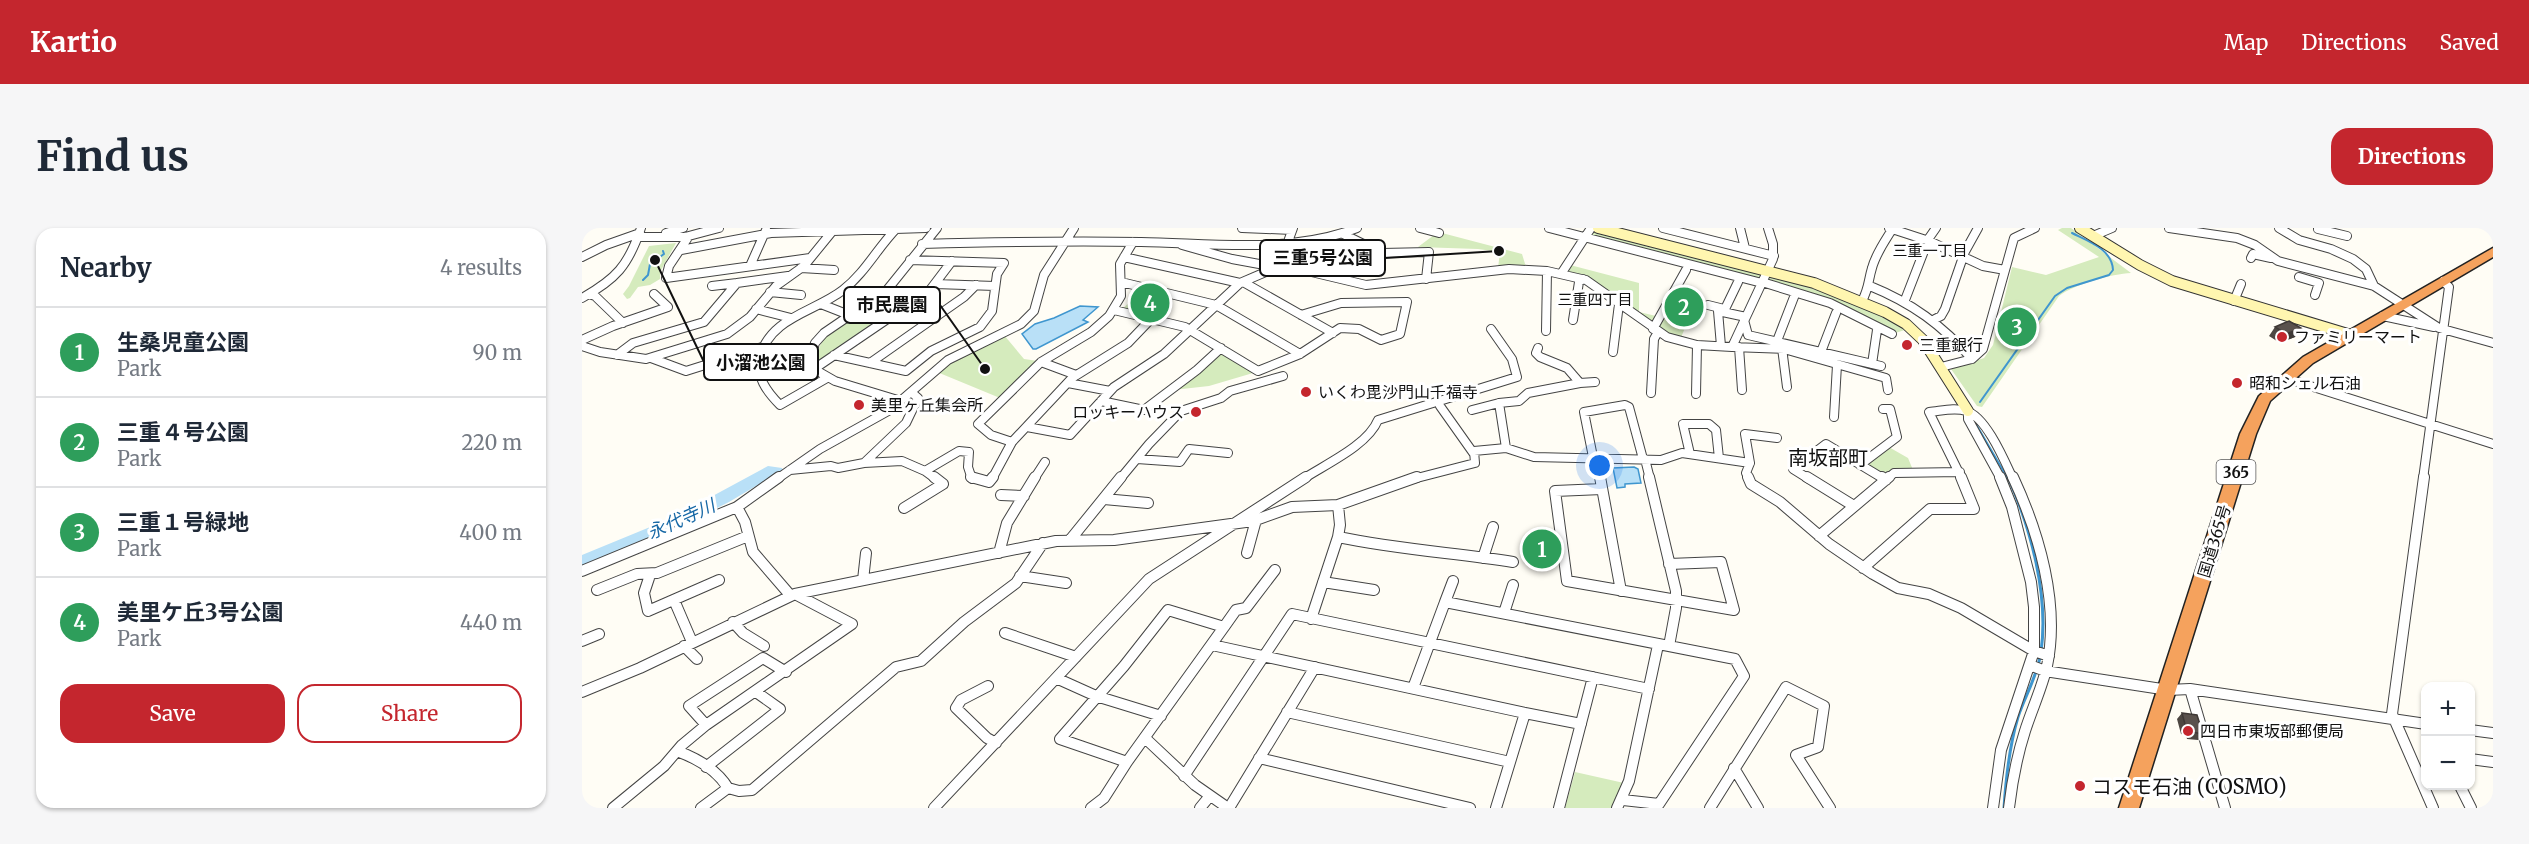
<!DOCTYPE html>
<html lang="en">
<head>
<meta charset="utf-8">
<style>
	:root { --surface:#fff; --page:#f6f6f7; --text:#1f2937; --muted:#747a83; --line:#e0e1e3; --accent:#c4262e }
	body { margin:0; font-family:Merriweather,"Noto Sans JP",serif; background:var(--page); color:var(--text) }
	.controls { position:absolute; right:18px; bottom:18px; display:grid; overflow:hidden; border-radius:12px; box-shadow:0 2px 4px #0004 }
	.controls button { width:54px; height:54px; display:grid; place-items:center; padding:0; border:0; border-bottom:2px solid var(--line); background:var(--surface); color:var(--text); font:30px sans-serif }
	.you { position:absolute; left:1018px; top:238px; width:21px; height:21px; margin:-15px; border:4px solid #fff; border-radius:50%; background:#1a73e8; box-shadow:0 0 0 9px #1a73e833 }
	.badge { display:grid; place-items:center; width:39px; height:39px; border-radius:50%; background:var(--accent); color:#fff; font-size:20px; font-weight:700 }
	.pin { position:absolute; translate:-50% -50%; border:3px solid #fff; box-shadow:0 2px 6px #0006 }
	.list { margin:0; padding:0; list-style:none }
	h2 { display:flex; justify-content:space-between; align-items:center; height:78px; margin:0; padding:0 24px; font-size:26px }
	h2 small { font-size:20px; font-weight:400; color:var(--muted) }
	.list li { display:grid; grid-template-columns:39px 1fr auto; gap:18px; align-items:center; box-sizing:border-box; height:90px; padding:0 24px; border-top:2px solid var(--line) }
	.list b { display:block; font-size:22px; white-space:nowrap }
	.list p { margin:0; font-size:20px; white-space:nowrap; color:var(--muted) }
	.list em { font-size:20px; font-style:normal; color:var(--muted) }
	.actions { display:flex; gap:12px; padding:18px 24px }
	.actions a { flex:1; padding:14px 0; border:2px solid var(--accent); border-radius:18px; text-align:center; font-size:21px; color:var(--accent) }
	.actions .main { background:var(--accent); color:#fff }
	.map { position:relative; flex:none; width:1911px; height:580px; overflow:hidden; border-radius:18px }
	header { display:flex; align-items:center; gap:36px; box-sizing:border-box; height:84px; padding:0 30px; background:var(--accent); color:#fff }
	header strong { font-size:28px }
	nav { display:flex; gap:33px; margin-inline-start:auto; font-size:21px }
	.intro { display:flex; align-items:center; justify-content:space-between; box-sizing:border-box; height:144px; padding:0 36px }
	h1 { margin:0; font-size:42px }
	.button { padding:15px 27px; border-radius:18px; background:var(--accent); color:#fff; font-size:21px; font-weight:700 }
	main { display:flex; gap:36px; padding:0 36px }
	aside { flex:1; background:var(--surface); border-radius:18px; box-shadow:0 2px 4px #0004 }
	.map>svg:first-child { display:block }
	.green { fill:#d5ebbd }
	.water { fill:#b9e0f7; stroke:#3f96cf; stroke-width:1.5 }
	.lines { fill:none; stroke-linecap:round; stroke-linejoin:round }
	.stream-far1 { stroke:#3f96cf; stroke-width:2 }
	.stream { stroke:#3f96cf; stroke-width:3 }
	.river { fill:#b9e0f7; fill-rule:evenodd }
	.street-far1-casing { stroke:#444; stroke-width:10 }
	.street-casing { stroke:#444; stroke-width:12 }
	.secondary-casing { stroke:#333; stroke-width:12 }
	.highway-casing { stroke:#222; stroke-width:3 }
	.street-far1 { stroke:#fff; stroke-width:8 }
	.street { stroke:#fff; stroke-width:10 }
	.secondary { stroke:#fff6b0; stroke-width:10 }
	.highway { fill:#f5a25d; fill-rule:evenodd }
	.wall { fill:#4d4742 }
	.shaded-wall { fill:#3f3936 }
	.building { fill:#5a524d; stroke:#3f3936; stroke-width:1.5 }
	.poi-dot { fill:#c4262e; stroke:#fff; stroke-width:2 }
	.labels { text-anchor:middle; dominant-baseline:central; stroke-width:6; stroke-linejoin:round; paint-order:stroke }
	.far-neighbourhood-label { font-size:15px; fill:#111; stroke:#fff }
	.shield { fill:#fff; stroke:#585858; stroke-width:1.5 }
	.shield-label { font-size:15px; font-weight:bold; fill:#111 }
	.poi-label { font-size:16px; fill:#111; stroke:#fff; text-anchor:start }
	.street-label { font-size:16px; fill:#111; stroke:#fff }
	.water-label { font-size:18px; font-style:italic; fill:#1768a6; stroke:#fff }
	.quarter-label { font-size:20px; fill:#111; stroke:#fff }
	.near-poi-label { font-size:20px; fill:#111; stroke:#fff; text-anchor:start }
	.leader { fill:none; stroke:#111; stroke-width:2 }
	.callout-dot { fill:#111; stroke:#fff; stroke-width:2 }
	.callout { fill:#fff; stroke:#111; stroke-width:2 }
	.callout-label { font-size:18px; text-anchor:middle; font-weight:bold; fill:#111 }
</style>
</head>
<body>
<header>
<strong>Kartio</strong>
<nav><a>Map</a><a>Directions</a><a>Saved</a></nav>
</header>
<div class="intro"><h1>Find us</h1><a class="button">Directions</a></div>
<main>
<aside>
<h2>Nearby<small>4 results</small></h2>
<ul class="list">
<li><span class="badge" style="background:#2e9e5b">1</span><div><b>生桑児童公園</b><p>Park</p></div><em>90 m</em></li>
<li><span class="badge" style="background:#2e9e5b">2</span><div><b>三重４号公園</b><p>Park</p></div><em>220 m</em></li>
<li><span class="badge" style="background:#2e9e5b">3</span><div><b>三重１号緑地</b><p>Park</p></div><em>400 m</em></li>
<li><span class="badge" style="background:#2e9e5b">4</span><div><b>美里ケ丘3号公園</b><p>Park</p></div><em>440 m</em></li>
</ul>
<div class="actions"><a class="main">Save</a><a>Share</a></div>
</aside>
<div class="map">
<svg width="1911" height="580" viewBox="0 0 1911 580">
	<rect width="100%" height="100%" fill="#fffdf5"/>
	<path class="green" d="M1480 0H1489L1549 45C1530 46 1493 56 1477 68L1400 179 1395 178 1369 141 1402 130 1411 117 1430 39 1464 47 1517 29 1476 2Z
		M1011 3 1180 46 1176 51 1008 7Z
		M860 5 940 26 944 39 916 40 918 24 896 21 836 19 852 7Z
		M94 15 78 44V51L68 57 56 59 48 70 45 71 41 66 47 58 67 18Z
		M988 37 1057 55V84L1087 91 1099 70 1114 73 1098 112 1090 109 1036 73 984 45Z
		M1187 47C1233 60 1283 74 1323 102L1313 105 1267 81 1185 52Z
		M572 65 585 68 564 87 540 81 548 74 559 77Z
		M286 79 308 87 240 133H235C234 105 266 92 286 79Z
		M422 107 442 131 456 133 418 170 355 144 363 137Z
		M637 126H641L671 145 627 158 591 162Z
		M1305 218 1326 230 1331 242H1309L1303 248 1284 236Z
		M973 313 977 334 950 336 942 327 949 314Z
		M993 544 1042 555 1030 580H983Z"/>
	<path class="water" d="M498 78 516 79 501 92 506 94 454 121H451L440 106 453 96 472 90Z
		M1052 239 1056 241 1059 255 1043 256V259L1035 260 1031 240Z"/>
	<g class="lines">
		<path class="stream-far1" d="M61 52 66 47 68 36 82 26 81 23
			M1398 174 1473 68 1485 60 1527 47 1531 42C1530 21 1506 13 1490 5
			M1391 191 1426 251"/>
		<path class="stream" d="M1422 580C1424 549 1427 519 1436 489 1443 468 1456 447 1459 424 1467 368 1449 301 1426 249"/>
		<path class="river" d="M186 238 200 240 202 244 200 248 189 249 147 274 78 309 0 340V327L90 290Z"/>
		<g class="street-far1-casing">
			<path id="street-far1" d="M660 0 710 2
				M838 0 857 5
				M967 0 1180 55
				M1081 0 1192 28
				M1158 0 1163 20
				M1307 0 1347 13 1401 38 1423 42
				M1587 0 1655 10 1673 17 1696 33 1792 58 1857 100 1911 115
				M1697 0 1717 12 1749 21 1771 31 1784 41 1792 58
				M1736 1 1765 8
				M84 5 101 0
				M761 6 800 25 847 24 844 51
				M1511 8 1530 0
				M56 9H103L137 0
				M103 9 105 11 87 38 84 50 228 30
				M551 14 538 36 539 68 527 88 509 104 459 134 396 196 409 207 430 214 490 150 546 115 569 91
				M340 16C413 14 486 13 559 14 630 15 708 26 775 0
				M600 17 650 31 693 39
				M99 22 189 5 344 0
				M0 29 24 17 58 5
				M542 29 658 55
				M1380 29 1396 0
				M1669 30 1671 26 1689 30
				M700 37V30L711 0
				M168 38 184 2
				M219 40 252 42
				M979 46 1009 0
				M1717 49 1737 55 1733 67
				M539 54 634 77 718 126
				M661 54 751 105
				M1180 54 1248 75 1310 106
				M353 56 413 58
				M130 58 155 55
				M1288 58C1330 75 1360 97 1390 131
				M188 64 219 67
				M7 66 13 68 41 95
				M0 70C34 51 46 38 59 0
				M1323 72 1347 10 1354 0
				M1280 73C1287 60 1286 53 1290 40 1294 25 1303 13 1311 0
				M1652 73 1659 56
				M239 76 267 87
				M1126 77 1142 81
				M174 81 209 90
				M1143 81 1156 54
				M532 82 603 99 676 143 718 126 758 100 777 101 799 112 818 106 825 74 759 75 719 87
				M1801 88 1852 99
				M1353 91 1359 88 1363 81 1381 29
				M991 92 997 54 1001 51
				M1162 92 1166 107 1299 138
				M1071 101 1104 42
				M964 103 965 43
				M0 112 31 98 86 79 72 66
				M1195 113 1212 69
				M0 118 18 124 64 131 145 106 168 89 194 58 222 38 253 0
				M1139 118 1136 83 1164 89
				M1150 119 1202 121 1304 150 1306 162
				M1157 119 1160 162
				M1200 120 1205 159
				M1031 124 1037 76
				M1239 124 1254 85
				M35 127 51 115 122 94 155 55 206 48
				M252 127 324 143 349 123 398 99 410 83 415 46 422 35 328 32
				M69 130 104 143 180 119
				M459 134 494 147
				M288 135 382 69 394 57
				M1290 136 1295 102
				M1359 139 1390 131 1401 121 1432 10 1453 0
				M232 141 348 62 370 33
				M245 150 198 177C185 164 173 148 178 129 188 89 233 84 261 62 283 45 296 19 315 0
				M1703 150 1911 216
				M486 155 528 163
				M998 155 1013 154
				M1069 165 1072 111 1076 104
				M1114 166 1115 117
				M319 173 253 153 232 141 229 128 233 115 242 105 305 62 355 0
				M519 173 562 182 615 142 639 120
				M917 175 937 173 946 165 998 155 985 140 958 129 954 125 956 120
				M858 178 892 226
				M890 182 917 175 924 220
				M1386 183V191L1419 251
				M1252 189 1255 137
				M445 199 488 207 532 159 582 126 658 55 700 37 784 57 927 41 965 43 1004 52 1085 109 1115 117 1150 119 1191 31V16L1186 0
				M1108 226 1101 196H1127L1134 202 1137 230
				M1011 229 1002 184 1043 177 1047 179 1061 231
				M1014 229 1018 251
				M555 231 598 234 607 221 646 225
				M1063 231 1068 251
				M282 235 320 233 343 243 377 223 387 224 386 239 390 251
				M1168 235 1163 206 1195 210
				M1278 237 1315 209 1308 181H1301
				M208 242 249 238 256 240 282 235 324 195 336 170 329 164
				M343 243 354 251
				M195 251 238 221 308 182 366 132 439 96 452 83 462 47 492 0
				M410 251 430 214
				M452 251 463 234
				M538 251 567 216 599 183 639 170 648 163 701 148
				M721 251C744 236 786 217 796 192L935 149 930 131 909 101
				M831 251 893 235 892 223 924 220 952 229 1079 232 1100 225 1168 235 1164 245 1167 251
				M1227 251 1211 241 1244 216 1302 251
				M1305 251 1312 245 1378 244
				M1380 251 1347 184C1359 183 1373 179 1384 183 1404 188 1423 234 1431 251
				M1841 251 1867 59 1861 53"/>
		</g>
		<g class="street-casing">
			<path id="street" d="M389 249 407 254 411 249
				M1018 249 1039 363
				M1067 249 1094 363V380L1087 418
				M1166 249 1169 256 1198 274 1247 316 1291 346 1316 360 1347 366 1379 380 1452 423 1467 428
				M1225 249 1272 278
				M1300 249 1304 252
				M1842 249 1810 486 1851 580
				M1020 261 973 263 985 353 1152 382 1139 334 1087 336
				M419 267 442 268
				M522 271 566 275
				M155 279 163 294 171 324 208 367
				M322 280 361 256 352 249
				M1237 308 1307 249
				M756 309C814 321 873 325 931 334
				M488 312 539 249
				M417 325 425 295 453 249
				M665 325 674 292
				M901 330 911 299
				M1281 340 1348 281H1392L1379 249
				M0 343 155 279 197 249
				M68 347 62 365 66 383 137 352
				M438 348 484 355
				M281 352 284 325
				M741 354 792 362
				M15 362 55 346 75 345 166 308
				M92 372 110 414
				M863 374 871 353
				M586 382 642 399 545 534 478 511 542 438Z
				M922 385 931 357
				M729 391 756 309 758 297 756 277
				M151 394 161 405 182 418
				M642 399 654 382 664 380 693 342
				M423 405 494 429
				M0 413 17 406
				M630 417 943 485 914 580
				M102 418 115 431
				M1448 437 1463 443 1586 462 1608 461 1844 496
				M474 450 514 468 579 488
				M406 458 379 472 374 480 405 510 414 515
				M831 460 863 374 1153 431 1162 448 1077 576 1041 572
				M1608 461 1643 580
				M0 464 58 440 213 366 474 313 532 312 671 293 710 279 756 277 835 249
				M705 484 928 534
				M943 485 999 496
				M124 497 107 478 181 430 204 444
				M1888 502 1911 505
				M563 510 613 557 646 580
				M95 523C114 530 135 542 146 560
				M677 530 888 580
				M1888 531 1911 534
				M124 539 198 481 174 464
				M1152 540 1176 580
				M602 548 710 386 1067 461
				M1878 558 1889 580
				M31 580 82 538 100 517 124 497 270 396 213 366
				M119 580 146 560 157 563 170 562 314 439 339 433 382 394 434 355 461 315
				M352 580 567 351 724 249
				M509 580 522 570 545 534
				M618 580 627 569
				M647 580 733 439
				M977 580 1011 449
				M1035 580 1047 553 1076 417
				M1128 580 1204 459 1242 478 1236 519 1214 527 1248 580
				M1411 580 1419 522 1452 423V379L1449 354 1430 279 1418 249
				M1427 580C1430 554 1435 528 1443 503 1450 481 1460 460 1465 438 1478 376 1457 305 1431 249"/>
		</g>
		<g class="secondary-casing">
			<path id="secondary" d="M1016 0 1232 55 1303 84 1324 96 1341 112 1386 183
				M1498 0 1558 37 1590 53 1769 107"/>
		</g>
		<g class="highway-casing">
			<path id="highway" d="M1911 20V29L1731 135 1688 173 1674 206 1557 580H1537L1658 206 1677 168 1721 129Z"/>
		</g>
		<use href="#street-far1" class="street-far1"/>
		<use href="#street" class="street"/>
		<use href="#secondary" class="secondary"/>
		<use href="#highway" class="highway"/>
	</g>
	<path class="wall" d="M1693 99 1713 109 1698 115 1687 108Z
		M1600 485 1621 506 1616 512 1605 511 1604 507 1599 506 1595 491Z"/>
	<path class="shaded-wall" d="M1719 100 1713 109 1698 115 1704 106Z"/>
	<path class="building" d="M1707 93 1719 100 1704 106 1693 99Z
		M1600 485 1615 487 1621 506 1610 504 1609 501 1604 500Z"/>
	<g class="poi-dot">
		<circle cx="1700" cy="109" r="6"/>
		<circle cx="1325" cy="117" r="6"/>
		<circle cx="1655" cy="155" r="6"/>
		<circle cx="724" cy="164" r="6"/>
		<circle cx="277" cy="177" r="6"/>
		<circle cx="614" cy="184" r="6"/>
		<circle cx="1606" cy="503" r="6"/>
		<circle cx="1498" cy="558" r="6"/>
	</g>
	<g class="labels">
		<g class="far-neighbourhood-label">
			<text x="1348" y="22">三重一丁目</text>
			<text x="1013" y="71">三重四丁目</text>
		</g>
		<rect class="shield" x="1634.5" y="232" width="39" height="24" rx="4.5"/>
		<g class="shield-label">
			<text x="1654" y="244">365</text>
		</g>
		<g class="poi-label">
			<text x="1712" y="109">ファミリーマート</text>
			<text x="1337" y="117">三重銀行</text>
			<text x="1667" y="155">昭和シェル石油</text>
			<text x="736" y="164">いくわ毘沙門山千福寺</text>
			<text x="289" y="177">美里ヶ丘集会所</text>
			<text x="602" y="184" text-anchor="end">ロッキーハウス</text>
			<text x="1618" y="503">四日市東坂部郵便局</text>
		</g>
		<g class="street-label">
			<text transform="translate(1632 313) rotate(-73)">国道365号</text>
		</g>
		<g class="water-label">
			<text transform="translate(99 291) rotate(-24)">永代寺川</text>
		</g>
		<g class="quarter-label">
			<text x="1246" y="229">南坂部町</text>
		</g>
		<g class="near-poi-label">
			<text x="1510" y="558">コスモ石油 (COSMO)</text>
		</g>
	</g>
	<path class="leader" d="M917 23L803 30M403 141L358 77M73 32L122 134"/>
	<g class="callout-dot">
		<circle cx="917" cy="23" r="6"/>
		<circle cx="403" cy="141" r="6"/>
		<circle cx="73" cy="32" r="6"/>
	</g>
	<g class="callout">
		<rect x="678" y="12" width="125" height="36" rx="6"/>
		<rect x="262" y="59" width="96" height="36" rx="6"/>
		<rect x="122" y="116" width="114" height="36" rx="6"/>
	</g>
	<g class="callout-label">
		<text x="741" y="36">三重5号公園</text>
		<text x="310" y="83">市民農園</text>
		<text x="179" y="141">小溜池公園</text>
	</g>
</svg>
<div class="controls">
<button>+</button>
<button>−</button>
</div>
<div class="you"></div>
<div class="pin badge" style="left:960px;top:321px;background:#2e9e5b">1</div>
<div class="pin badge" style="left:1102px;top:79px;background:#2e9e5b">2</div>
<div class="pin badge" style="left:1435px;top:99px;background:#2e9e5b">3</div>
<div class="pin badge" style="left:568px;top:75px;background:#2e9e5b">4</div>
</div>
</main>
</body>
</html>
